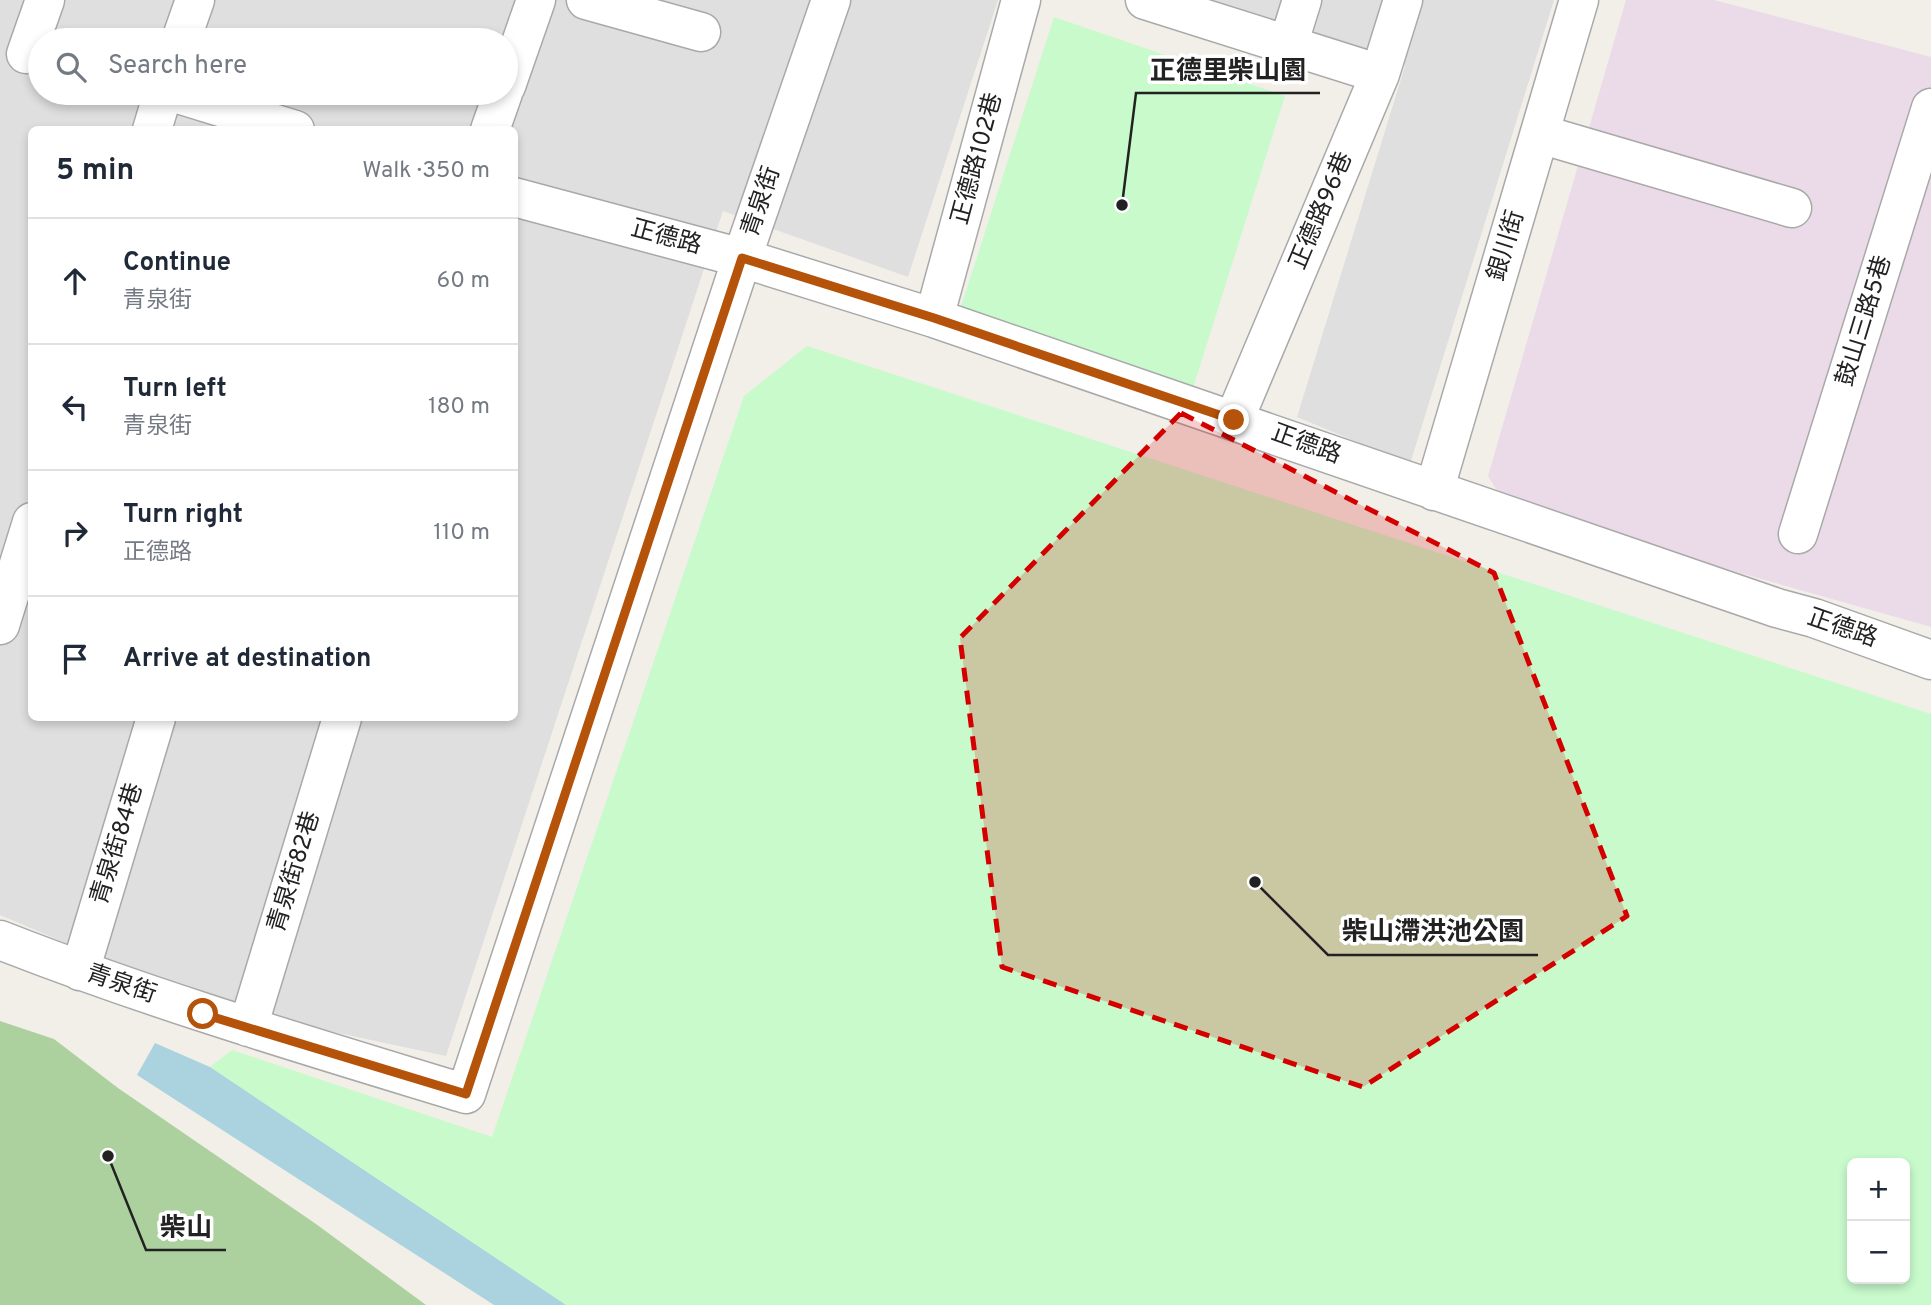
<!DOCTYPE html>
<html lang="en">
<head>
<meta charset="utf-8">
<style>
	:root { --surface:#fff; --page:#f2f2f3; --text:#1f2937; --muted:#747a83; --line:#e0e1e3 }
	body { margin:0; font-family:Overpass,"Noto Sans TC",sans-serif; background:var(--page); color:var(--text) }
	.controls { position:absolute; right:21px; bottom:21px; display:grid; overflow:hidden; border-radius:10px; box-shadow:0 4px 10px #0003 }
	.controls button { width:63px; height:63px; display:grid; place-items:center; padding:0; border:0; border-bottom:2px solid var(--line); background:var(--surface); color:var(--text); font:35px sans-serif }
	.stop { position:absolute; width:21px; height:21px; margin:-16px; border:5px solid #b45309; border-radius:50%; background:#fff }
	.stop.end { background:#b45309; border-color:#fff; box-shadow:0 2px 7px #0008 }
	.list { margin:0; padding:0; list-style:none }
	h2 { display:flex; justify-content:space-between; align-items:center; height:91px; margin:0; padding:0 28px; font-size:30px }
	h2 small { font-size:23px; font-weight:400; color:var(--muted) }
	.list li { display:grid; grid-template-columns:46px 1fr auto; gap:21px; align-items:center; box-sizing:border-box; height:126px; padding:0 28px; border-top:2px solid var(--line) }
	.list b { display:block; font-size:26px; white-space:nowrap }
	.list p { margin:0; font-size:23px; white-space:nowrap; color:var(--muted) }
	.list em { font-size:23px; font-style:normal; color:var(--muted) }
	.icon { flex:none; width:38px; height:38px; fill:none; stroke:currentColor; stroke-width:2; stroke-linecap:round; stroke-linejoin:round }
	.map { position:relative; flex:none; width:1931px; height:1305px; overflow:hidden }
	.search { position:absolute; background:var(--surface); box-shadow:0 4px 10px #0003; left:28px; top:28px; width:490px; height:77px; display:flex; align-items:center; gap:18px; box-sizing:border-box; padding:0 24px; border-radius:38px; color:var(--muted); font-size:26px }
	.panel { position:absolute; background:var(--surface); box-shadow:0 4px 10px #0003; left:28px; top:126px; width:490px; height:595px; border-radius:10px }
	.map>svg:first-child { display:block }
	.residential { fill:#e0dfdf; fill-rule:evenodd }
	.industrial { fill:#ebdbe8 }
	.forest { fill:#add19e }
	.park { fill:#c8facc; fill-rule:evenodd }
	.water { fill:#aad3df }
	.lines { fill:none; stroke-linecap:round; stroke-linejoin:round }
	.minor-casing { stroke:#a9a9a9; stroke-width:41 }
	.minor { stroke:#fff; stroke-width:38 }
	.route { stroke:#b45309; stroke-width:9 }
	.marked { fill:#d40000; fill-opacity:0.2; stroke:#d40000; stroke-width:5; stroke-dasharray:14 9; stroke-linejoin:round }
	.labels { text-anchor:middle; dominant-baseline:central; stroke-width:7; stroke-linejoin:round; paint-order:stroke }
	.street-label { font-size:24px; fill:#222; stroke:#fff }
	.leader { fill:none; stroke:#222; stroke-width:2.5 }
	.callout-dot { fill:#222; stroke:#fff; stroke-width:2.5 }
	.callout-label { font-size:26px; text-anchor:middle; font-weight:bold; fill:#222; stroke:#fff; stroke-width:7; stroke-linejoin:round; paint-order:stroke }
</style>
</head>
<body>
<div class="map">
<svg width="1931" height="1305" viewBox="0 0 1931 1305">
	<rect width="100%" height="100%" fill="#f2efe9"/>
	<path class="residential" d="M0 0H998L908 277 723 211 446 1056 216 1007 0 915ZM40 40H506V93H40ZM32 130H514V718H32Z
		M1198 0H1554L1410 464 1297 417 1405 66Z"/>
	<path class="industrial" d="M1626 0H1714L1931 57V627L1507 507 1488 476Z"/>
	<path class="forest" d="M0 1021 54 1039 118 1088 316 1224 426 1305H0Z"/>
	<path class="park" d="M1054 17 1285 96 1192 391 959 313Z
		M807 346 1931 714V1305H566L210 1067 232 1050 492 1137 744 396ZM1852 1163H1905V1279H1852Z"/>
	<path class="water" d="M155 1043 210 1067 566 1305H494L137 1075Z"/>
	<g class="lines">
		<g class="minor-casing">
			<path id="minor" d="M586 0 701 32
				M1145 0 1380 74
				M181 40 195 0
				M1288 45 1302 0
				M26 54 45 0
				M506 86 536 0
				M175 93 295 130
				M152 130 163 93
				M490 130 503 93
				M1540 134 1792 208
				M514 197 742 258 934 318 1777 608 1814 618 1931 660
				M934 318 1021 0
				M1234 420 1380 74 1403 0
				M1434 491 1579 0
				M1798 534 1931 108
				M0 625 32 522
				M0 940C153 1000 309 1046 466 1094L742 258 831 0
				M80 971 156 718
				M248 1027 342 718"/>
		</g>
		<use href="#minor" class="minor"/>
	</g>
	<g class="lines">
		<path class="route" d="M203 1014 466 1094 742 258 934 318 1234 420"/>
	</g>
	<path class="marked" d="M1181 413 1494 573 1627 916 1363 1087 1002 967 960 638Z"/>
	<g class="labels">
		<g class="street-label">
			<text transform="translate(978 159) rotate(-75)">正德路102巷</text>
			<text transform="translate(762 202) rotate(-71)">青泉街</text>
			<text transform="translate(1322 211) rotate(-67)">正德路96巷</text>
			<text transform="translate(666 238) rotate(15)">正德路</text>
			<text transform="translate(1507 246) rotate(-73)">銀川街</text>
			<text transform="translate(1865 321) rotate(-73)">鼓山三路5巷</text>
			<text transform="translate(1306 445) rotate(20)">正德路</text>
			<text transform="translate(1842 629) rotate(19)">正德路</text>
			<text transform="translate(118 844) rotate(-73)">青泉街84巷</text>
			<text transform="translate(295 872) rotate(-73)">青泉街82巷</text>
			<text transform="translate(121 985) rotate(19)">青泉街</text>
		</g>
	</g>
	<path class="leader" d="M1122 205L1136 93H1320M1255 882L1328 955H1538M108 1156L146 1250H226"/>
	<g class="callout-dot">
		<circle cx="1122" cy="205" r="7"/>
		<circle cx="1255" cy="882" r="7"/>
		<circle cx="108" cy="1156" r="7"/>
	</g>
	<g class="callout-label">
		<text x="1228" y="79">正德里柴山園</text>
		<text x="1433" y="940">柴山滯洪池公園</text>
		<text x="186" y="1236">柴山</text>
	</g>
</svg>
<div class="controls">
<button>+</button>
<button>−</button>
</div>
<div class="stop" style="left:203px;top:1014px"></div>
<div class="stop end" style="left:1234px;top:420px"></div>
<div class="search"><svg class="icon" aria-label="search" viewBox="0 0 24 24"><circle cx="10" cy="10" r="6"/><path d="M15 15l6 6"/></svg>Search here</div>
<section class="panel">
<h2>5 min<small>Walk · 350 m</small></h2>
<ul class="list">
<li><svg class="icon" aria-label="ahead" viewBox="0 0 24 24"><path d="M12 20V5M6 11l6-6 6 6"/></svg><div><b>Continue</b><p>青泉街</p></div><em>60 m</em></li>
<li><svg class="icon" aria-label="left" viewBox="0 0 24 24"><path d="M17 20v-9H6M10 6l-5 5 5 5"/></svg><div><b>Turn left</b><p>青泉街</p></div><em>180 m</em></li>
<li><svg class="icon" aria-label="right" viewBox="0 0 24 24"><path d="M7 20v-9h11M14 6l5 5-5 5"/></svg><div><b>Turn right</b><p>正德路</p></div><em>110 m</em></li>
<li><svg class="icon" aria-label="arrive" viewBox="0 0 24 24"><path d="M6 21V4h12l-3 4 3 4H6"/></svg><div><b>Arrive at destination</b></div></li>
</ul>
</section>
</div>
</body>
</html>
